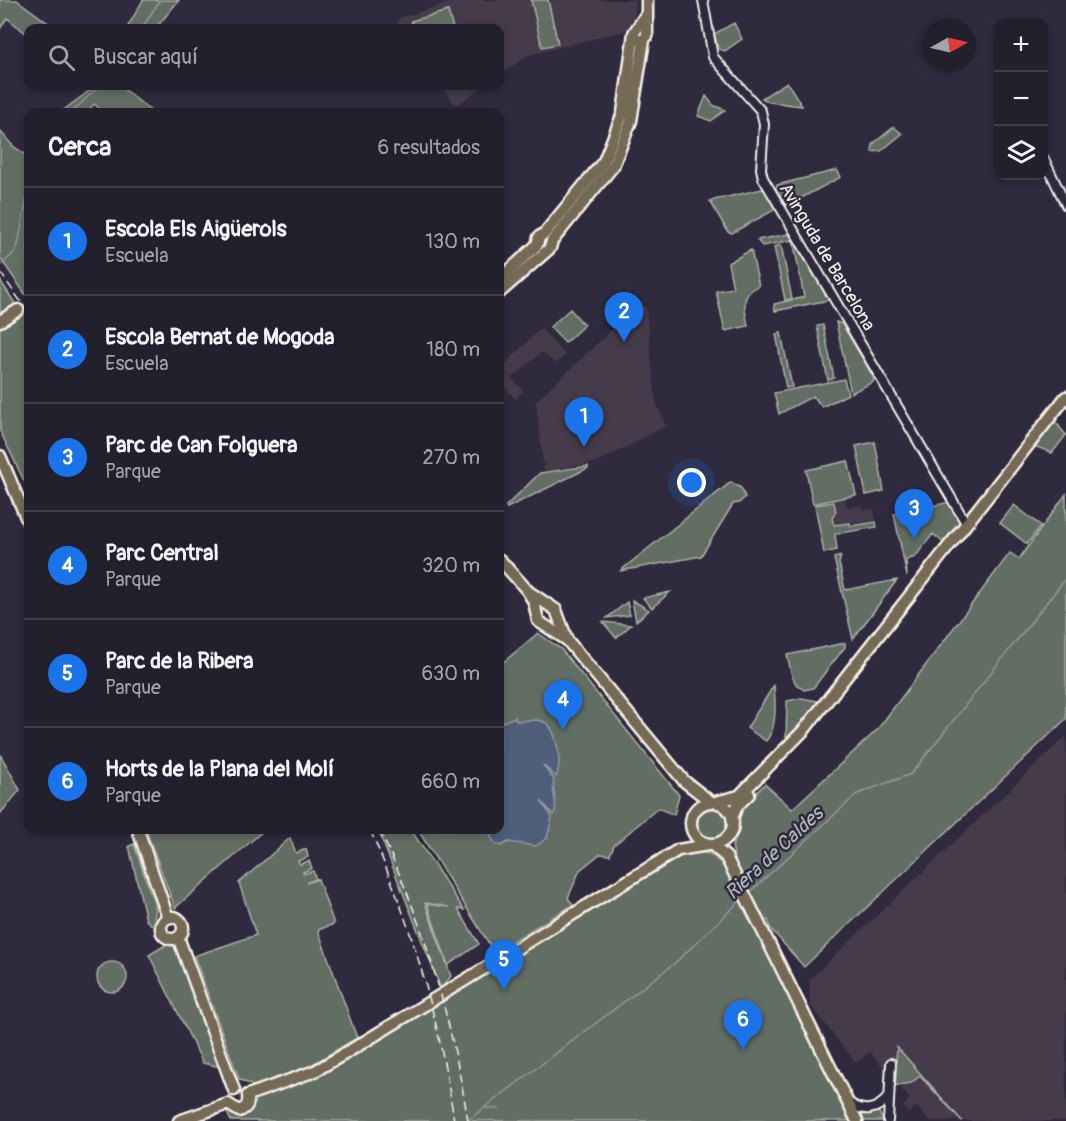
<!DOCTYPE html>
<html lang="es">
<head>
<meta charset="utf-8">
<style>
	:root { --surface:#23202e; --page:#2b2836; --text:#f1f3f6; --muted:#a3a3aa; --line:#403e4a; --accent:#1a73e8 }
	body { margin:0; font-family:Pangolin,sans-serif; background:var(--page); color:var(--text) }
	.controls { position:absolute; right:18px; top:18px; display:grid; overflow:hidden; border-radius:12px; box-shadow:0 3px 9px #0003 }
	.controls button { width:54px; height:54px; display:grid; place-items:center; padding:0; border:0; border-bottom:2px solid var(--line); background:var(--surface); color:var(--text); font:30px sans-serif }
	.compass { position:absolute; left:922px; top:18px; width:54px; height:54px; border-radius:50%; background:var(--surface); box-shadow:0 3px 9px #0003; rotate:82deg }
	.you { position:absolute; left:692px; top:483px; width:21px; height:21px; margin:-15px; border:4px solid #fff; border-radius:50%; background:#1a73e8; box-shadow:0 0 0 9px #1a73e833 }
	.badge { display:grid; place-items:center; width:39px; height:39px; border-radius:50%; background:var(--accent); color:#fff; font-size:20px; font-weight:700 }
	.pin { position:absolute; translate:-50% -50px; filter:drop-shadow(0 2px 3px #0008) }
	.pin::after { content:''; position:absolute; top:32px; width:21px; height:18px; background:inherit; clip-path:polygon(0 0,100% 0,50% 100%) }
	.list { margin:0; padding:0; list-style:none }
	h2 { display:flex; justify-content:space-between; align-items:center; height:78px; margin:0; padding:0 24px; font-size:26px }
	h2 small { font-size:20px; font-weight:400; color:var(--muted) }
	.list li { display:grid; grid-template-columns:39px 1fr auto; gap:18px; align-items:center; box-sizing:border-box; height:108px; padding:0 24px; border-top:2px solid var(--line) }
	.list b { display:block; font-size:22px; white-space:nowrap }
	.list p { margin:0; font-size:20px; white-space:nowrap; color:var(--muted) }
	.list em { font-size:20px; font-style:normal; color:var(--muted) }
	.icon { flex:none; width:33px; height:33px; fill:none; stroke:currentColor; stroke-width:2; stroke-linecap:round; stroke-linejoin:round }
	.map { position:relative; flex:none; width:1066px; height:1121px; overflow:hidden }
	.search { position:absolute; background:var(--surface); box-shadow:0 3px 9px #0003; left:24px; top:24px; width:480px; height:66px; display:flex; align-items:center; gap:15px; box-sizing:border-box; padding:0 21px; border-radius:12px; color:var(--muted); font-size:22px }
	.panel { position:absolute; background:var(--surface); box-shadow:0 3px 9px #0003; left:24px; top:108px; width:480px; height:726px; border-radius:12px }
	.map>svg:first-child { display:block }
	.built { fill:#443a4b }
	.green { fill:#626e63; stroke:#abb0a6; stroke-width:1.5 }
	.water { fill:#505f7a; stroke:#9299a6; stroke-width:1.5 }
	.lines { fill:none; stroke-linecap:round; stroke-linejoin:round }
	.stream { stroke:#9299a6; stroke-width:1.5 }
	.minor-casing { stroke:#f4f1e8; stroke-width:12 }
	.major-casing { stroke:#f4f1e8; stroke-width:15 }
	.minor { stroke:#2f2a3d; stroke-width:8 }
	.major { stroke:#756a55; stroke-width:10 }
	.rail { stroke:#f4f1e8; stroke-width:1.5; stroke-dasharray:9 4.5; stroke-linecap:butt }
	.labels { text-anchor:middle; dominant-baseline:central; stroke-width:5; stroke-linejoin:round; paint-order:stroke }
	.street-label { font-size:18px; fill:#f4f1e8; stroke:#2f2a3d }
	.water-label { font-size:20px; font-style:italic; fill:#b2b7bc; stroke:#2f2a3d }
</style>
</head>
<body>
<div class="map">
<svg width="1066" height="1121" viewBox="0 0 1066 1121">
	<rect width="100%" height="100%" fill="#2f2a3d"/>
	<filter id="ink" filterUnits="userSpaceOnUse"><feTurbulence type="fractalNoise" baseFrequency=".0167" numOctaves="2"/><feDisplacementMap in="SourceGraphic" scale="12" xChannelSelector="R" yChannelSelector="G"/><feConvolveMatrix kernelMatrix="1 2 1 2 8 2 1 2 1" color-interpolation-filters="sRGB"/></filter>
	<g filter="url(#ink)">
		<path class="built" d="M458 0H636L634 22 628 30 529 55 500 75V28H401L397 24 399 18Z
			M441 86H484L458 104 453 102Z
			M642 305 646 308 656 402 666 426 598 462 544 471 536 401 636 307Z
			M541 328 565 355 555 364 542 352 512 378 523 391 515 399 502 384 500 386V369Z
			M845 499 846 504 850 507 862 505 863 510 874 509 876 521 835 525 833 518 837 513 835 501Z
			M1066 736V1121H929L916 1106 908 1113 903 1106 910 1099 870 1052 856 1063 810 1005V979Z"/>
		<path class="green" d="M0 0H17L55 28H28V35L7 18 0 29Z
			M143 0H179L156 28H127Z
			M531 0H548L558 44 542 47Z
			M448 11 453 28H414L411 21Z
			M734 23 742 39 725 51 719 49 714 34Z
			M787 82 802 106 769 102 762 98Z
			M91 86H120L152 112H104L94 104 87 112H61L93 88Z
			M706 96 713 105 725 110 711 121 698 116Z
			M894 127 902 134 881 151 872 152 873 144Z
			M0 131 13 146 25 154 28 151V298L0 258Z
			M837 170 841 177 786 206 775 190 777 185Z
			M762 189 767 191 775 206 774 210 732 233 728 232 710 201Z
			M789 234 793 240 829 300 775 311 774 304 804 297 793 240 762 246 757 240Z
			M781 245 792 299 785 300 774 247Z
			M751 250 759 286C739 293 745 310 748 326L725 331 716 291 733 288 728 263Z
			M0 280 16 305 0 314Z
			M570 309 584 325 565 343 550 327Z
			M23 313 28 321V489L0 431V328Z
			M836 322 842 324 874 378 873 382 851 393Z
			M823 325 834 378 828 380 817 326Z
			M781 333 792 387 786 388 776 334Z
			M844 379 848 394 822 407 813 396 779 414 774 393Z
			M1054 420 1066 435 1052 453 1034 446Z
			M875 442 884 491 866 495 856 446Z
			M848 461 856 495 813 504 806 470Z
			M588 466V468L507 508 506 506 540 473Z
			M731 482 741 488 745 497 739 503 733 504 701 556 620 571Z
			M1066 494V719L804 967 770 928 768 920 754 924 849 1121H231L225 1109 304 1079 685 854C698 852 710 850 719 862L734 854 732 846 739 832V817L744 804 765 784 792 809 877 730 1010 553 1019 559Z
			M834 502 836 512 832 518 834 525 850 523 851 526 876 522 877 527 835 534 837 550 824 553 815 505Z
			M950 502 962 523 946 545 933 534 915 557 906 560 907 576 894 514Z
			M1014 505 1041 526 1027 544 1000 523Z
			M841 556 839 563 845 590 897 580 853 639 834 558Z
			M670 592 652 608 643 598Z
			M632 600 649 610 636 621Z
			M627 602 630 615 607 618Z
			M603 622 631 625 616 638Z
			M538 633 561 649 679 795 674 815 658 808 614 845 610 855 600 854 580 870 568 898 573 905 494 952 418 830H500V665Z
			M845 643V647L813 688 804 690 796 684 792 676 787 655Z
			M774 685C775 702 778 727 766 741L747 728Z
			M801 698 817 701 818 705 786 739 787 701Z
			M0 754 20 790 0 814Z
			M690 823a21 21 0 1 1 42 0a21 21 0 1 1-42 0Z
			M146 830H264L175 908Z
			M378 830H411L464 910 458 909 479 944 448 965 427 904 449 907 425 903 451 976 441 989Z
			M290 838 296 853 306 849 308 857 298 861 300 864 309 861 312 868 303 872V874L313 871 316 879 306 883 318 879 334 924 318 930 357 1038 306 1068 253 1086 239 1079 194 956 256 935 239 883Z
			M134 844 156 909 153 926 146 920 129 846Z
			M172 941 175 943 220 1067 203 1063 149 955Z
			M97 977a15 15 0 1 1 30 0a15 15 0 1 1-30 0Z
			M897 1047 962 1121 920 1076 911 1083 894 1086Z
			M861 1112H879L883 1121H864Z"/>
		<path class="water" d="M515 717 516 721 538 720 547 723C558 735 562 763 556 777L543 765 554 780C551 792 559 804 554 815L541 801 552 817 547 838 536 846 508 842 501 846 495 844 491 837V830H500V723Z"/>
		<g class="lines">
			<path class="stream" d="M142 28 160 0
				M72 112 99 86
				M0 266 14 253 18 245 28 192
				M748 894 857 794 911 774 1066 578
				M485 1108 499 1109
				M467 1121 675 963 742 899"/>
			<g class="minor-casing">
				<path id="minor" d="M703 0 713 57 761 111 764 124 761 169 763 178 966 523
					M1044 159 1066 205
					M847 1101C863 1114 877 1111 889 1096
					M888 1121 891 1063"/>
			</g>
			<g class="major-casing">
				<path id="major" d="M638 40H643L647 36V0
					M500 279 537 245 539 237 544 234 604 161 623 113 634 33 645 16
					M500 292 550 248 552 241 613 166 631 121 644 40
					M0 321 18 310
					M0 456 28 522
					M500 560 527 590 534 602 538 621 567 640 684 781 711 802
					M529 592 556 610 567 640
					M691 823a21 21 0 1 1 42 0a21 21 0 1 1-42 0Z
					M715 802 739 796 804 730 1066 397
					M732 818 737 806 749 794
					M138 830 168 918
					M712 845 726 857 857 1121
					M161 928a11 11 0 1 1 22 0a11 11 0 1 1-22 0Z
					M178 937 234 1090
					M248 1095 315 1071 341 1056 678 850 708 845
					M228 1104 239 1111C247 1108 249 1104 248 1095
					M179 1121 228 1104"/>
			</g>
			<use href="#minor" class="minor"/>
			<use href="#major" class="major"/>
			<path class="rail" d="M0 272 28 312
				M370 830C411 922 440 1021 454 1121
				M379 830C424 920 452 1022 468 1121"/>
		</g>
	</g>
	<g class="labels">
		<g class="street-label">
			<text transform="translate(827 257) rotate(59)">Avinguda de Barcelona</text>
		</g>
		<g class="water-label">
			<text transform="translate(774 853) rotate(-43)">Riera de Caldes</text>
		</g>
	</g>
</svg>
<div class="controls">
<button>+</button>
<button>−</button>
<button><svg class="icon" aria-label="layers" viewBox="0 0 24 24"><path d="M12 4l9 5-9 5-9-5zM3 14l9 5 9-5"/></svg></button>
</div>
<svg class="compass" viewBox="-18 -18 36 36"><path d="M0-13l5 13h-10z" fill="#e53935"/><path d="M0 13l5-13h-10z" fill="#a3a3aa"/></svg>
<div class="you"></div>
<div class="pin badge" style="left:584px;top:447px">1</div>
<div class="pin badge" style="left:624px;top:342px">2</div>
<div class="pin badge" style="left:914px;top:539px">3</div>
<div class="pin badge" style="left:563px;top:730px">4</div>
<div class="pin badge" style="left:504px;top:990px">5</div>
<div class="pin badge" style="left:743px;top:1050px">6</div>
<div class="search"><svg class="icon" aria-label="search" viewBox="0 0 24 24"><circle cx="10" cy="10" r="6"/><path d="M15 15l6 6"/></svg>Buscar aquí</div>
<section class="panel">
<h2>Cerca<small>6 resultados</small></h2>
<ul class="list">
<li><span class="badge">1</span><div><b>Escola Els Aigüerols</b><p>Escuela</p></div><em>130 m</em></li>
<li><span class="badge">2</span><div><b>Escola Bernat de Mogoda</b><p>Escuela</p></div><em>180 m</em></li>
<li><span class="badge">3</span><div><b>Parc de Can Folguera</b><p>Parque</p></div><em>270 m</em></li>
<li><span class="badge">4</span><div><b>Parc Central</b><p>Parque</p></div><em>320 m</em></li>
<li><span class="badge">5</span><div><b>Parc de la Ribera</b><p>Parque</p></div><em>630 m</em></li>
<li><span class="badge">6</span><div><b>Horts de la Plana del Molí</b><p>Parque</p></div><em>660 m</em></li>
</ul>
</section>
</div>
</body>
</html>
